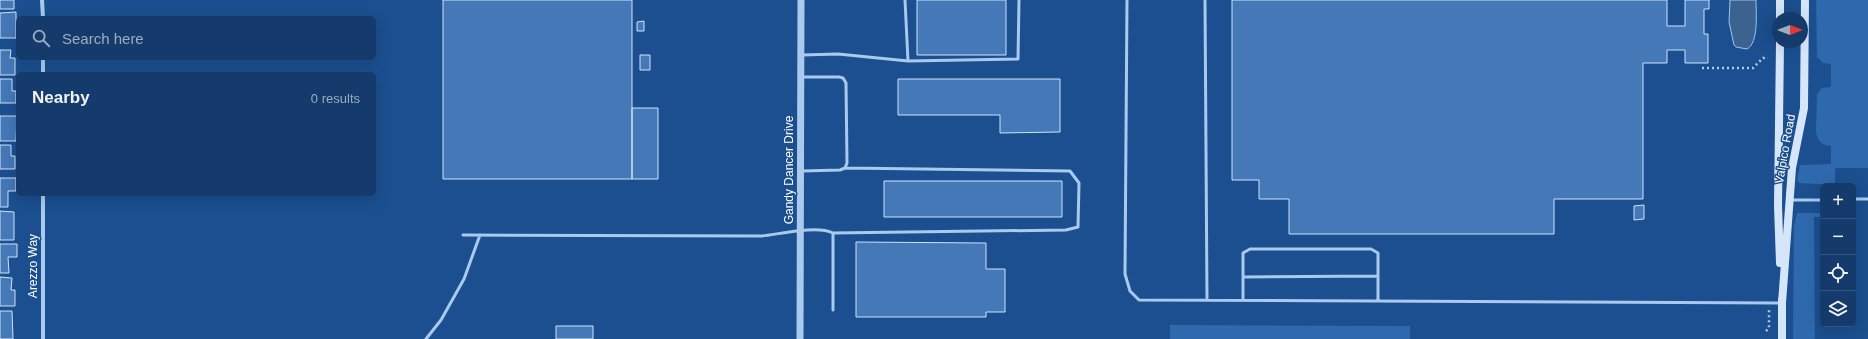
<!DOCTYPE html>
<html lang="en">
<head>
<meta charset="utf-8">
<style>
	:root { --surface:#143b6b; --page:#214673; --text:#f1f3f6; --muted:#9dadc1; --line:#33557e }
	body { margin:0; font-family:Helvetica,sans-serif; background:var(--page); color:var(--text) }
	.controls { position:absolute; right:12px; bottom:12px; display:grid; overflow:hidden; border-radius:6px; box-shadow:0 4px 16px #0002 }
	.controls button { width:36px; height:36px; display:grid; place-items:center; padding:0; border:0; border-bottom:1px solid var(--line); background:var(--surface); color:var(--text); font:20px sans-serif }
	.compass { position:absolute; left:1772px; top:12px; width:36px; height:36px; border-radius:50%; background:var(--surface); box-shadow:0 4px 16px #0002; rotate:90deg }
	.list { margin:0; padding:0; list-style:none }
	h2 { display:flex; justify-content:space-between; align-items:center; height:52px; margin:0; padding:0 16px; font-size:17px }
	h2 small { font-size:13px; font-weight:400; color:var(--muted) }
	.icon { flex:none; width:22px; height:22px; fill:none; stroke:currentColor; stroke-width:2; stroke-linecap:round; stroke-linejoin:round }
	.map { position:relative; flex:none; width:1868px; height:339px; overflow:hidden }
	.search { position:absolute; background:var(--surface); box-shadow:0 4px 16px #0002; left:16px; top:16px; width:360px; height:44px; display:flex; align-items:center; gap:10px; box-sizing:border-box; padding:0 14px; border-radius:6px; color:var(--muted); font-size:15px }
	.panel { position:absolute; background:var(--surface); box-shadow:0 4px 16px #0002; left:16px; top:72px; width:360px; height:124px; border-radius:6px }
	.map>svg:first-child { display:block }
	.green { fill:#2e69ad }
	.water { fill:#3c6290; stroke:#9cc4f0 }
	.building { fill:#4478b7; stroke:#cfe3fa }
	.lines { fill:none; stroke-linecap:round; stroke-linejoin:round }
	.path { stroke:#a9c9ee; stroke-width:2.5; stroke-dasharray:2 3; stroke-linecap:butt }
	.service { stroke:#a9c9ee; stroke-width:3 }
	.minor { stroke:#a9c9ee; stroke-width:4 }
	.tertiary { stroke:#a9c9ee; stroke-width:7 }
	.secondary { stroke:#d6e6fa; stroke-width:8 }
	.labels { text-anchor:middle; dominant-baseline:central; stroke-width:3; stroke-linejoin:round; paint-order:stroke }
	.street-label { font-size:12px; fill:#fff; stroke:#1b4f8f }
</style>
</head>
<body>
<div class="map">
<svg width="1868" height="339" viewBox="0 0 1868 339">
	<rect width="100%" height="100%" fill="#1b4f8f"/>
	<path class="green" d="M1816 0H1868V168H1835V185L1799 183 1797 180 1800 165 1831 164V146C1822 145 1818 142 1816 132L1817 94 1822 88 1831 87V64L1823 63 1817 57Z
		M1797 213H1823V217H1814L1815 339H1793L1794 226Z
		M1170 325 1410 326V339H1170Z"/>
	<path class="water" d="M1730 0H1756C1756 12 1759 43 1747 49L1736 47 1734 45 1729 22Z"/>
	<path class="building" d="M0 0H14V9H0Z
		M443 0H632V179H443Z
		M917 0H1006V55H917Z
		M1232 0H1667V26H1685V0H1709V9H1704V34H1708V63H1685V50H1667V63H1643V199H1554V234H1289V199H1259V180H1232Z
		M16 12V38H0V13Z
		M644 21V31H637V22Z
		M0 50H11L10 58H15V75H0Z
		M640 55H650V70H640Z
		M0 79H12V91H16V103H0Z
		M898 79H1060V132L1000 133V115H898Z
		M632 108H658V179H632Z
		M0 116H17L16 141H0Z
		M0 145H11V156H15V169H0Z
		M0 178H16V191H8V207H0Z
		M884 181H1062V217H884Z
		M1644 205V219L1634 220V206Z
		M0 211 14 212V240H0Z
		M856 242 986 243V269H1005V312H986V317H856Z
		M0 244H17V257H8L9 273H0Z
		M0 277 12 278 11 290H15V306H0Z
		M0 311H12L13 339H0Z
		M556 326H593V339H556Z"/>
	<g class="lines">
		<path class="path" d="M1702 68H1753L1763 58H1768
			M1766 331 1769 328V310"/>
		<path class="service" d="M905 0 908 61
			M1127 0 1125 274 1130 291 1139 300 1781 303
			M1205 0 1207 299
			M802 55 838 54 908 61 1018 59 1019 0
			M802 171 840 170 845 168 847 163 846 83 843 78 839 77H802
			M1853 199H1868
			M1791 200H1823
			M833 233 1066 230 1078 227 1079 183 1070 171 845 168
			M463 235 762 236C780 234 817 225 833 233V310
			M1243 277 1378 276
			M1243 299V253L1250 249H1371L1378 253V300
			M426 339 441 320 464 279 480 235"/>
		<path class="minor" d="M42 0 43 18
			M43 58V74
			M43 194V339"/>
		<path class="tertiary" d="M800 339 801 0"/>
		<path class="secondary" d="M1780 18V0
			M1780 42 1778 206 1780 263
			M1782 299V339
			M1782 303 1792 168 1804 108 1805 0"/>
	</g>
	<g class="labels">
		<g class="street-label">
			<text transform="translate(1785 149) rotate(-80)">Valpico Road</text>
			<text transform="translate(789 170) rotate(-90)">Gandy Dancer Drive</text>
			<text transform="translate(33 266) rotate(-90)">Arezzo Way</text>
		</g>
	</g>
</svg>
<div class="controls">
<button>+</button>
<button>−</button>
<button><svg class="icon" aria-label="locate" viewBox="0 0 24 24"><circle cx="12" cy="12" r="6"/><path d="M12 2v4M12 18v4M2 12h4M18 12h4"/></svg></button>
<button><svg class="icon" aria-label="layers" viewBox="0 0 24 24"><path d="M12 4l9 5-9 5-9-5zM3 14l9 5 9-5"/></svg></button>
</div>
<svg class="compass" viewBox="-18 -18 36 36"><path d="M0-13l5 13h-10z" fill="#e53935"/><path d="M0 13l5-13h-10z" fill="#9dadc1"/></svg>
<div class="search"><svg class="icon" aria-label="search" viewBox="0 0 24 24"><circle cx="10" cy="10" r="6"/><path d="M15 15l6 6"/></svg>Search here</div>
<section class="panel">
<h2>Nearby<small>0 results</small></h2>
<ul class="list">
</ul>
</section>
</div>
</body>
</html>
